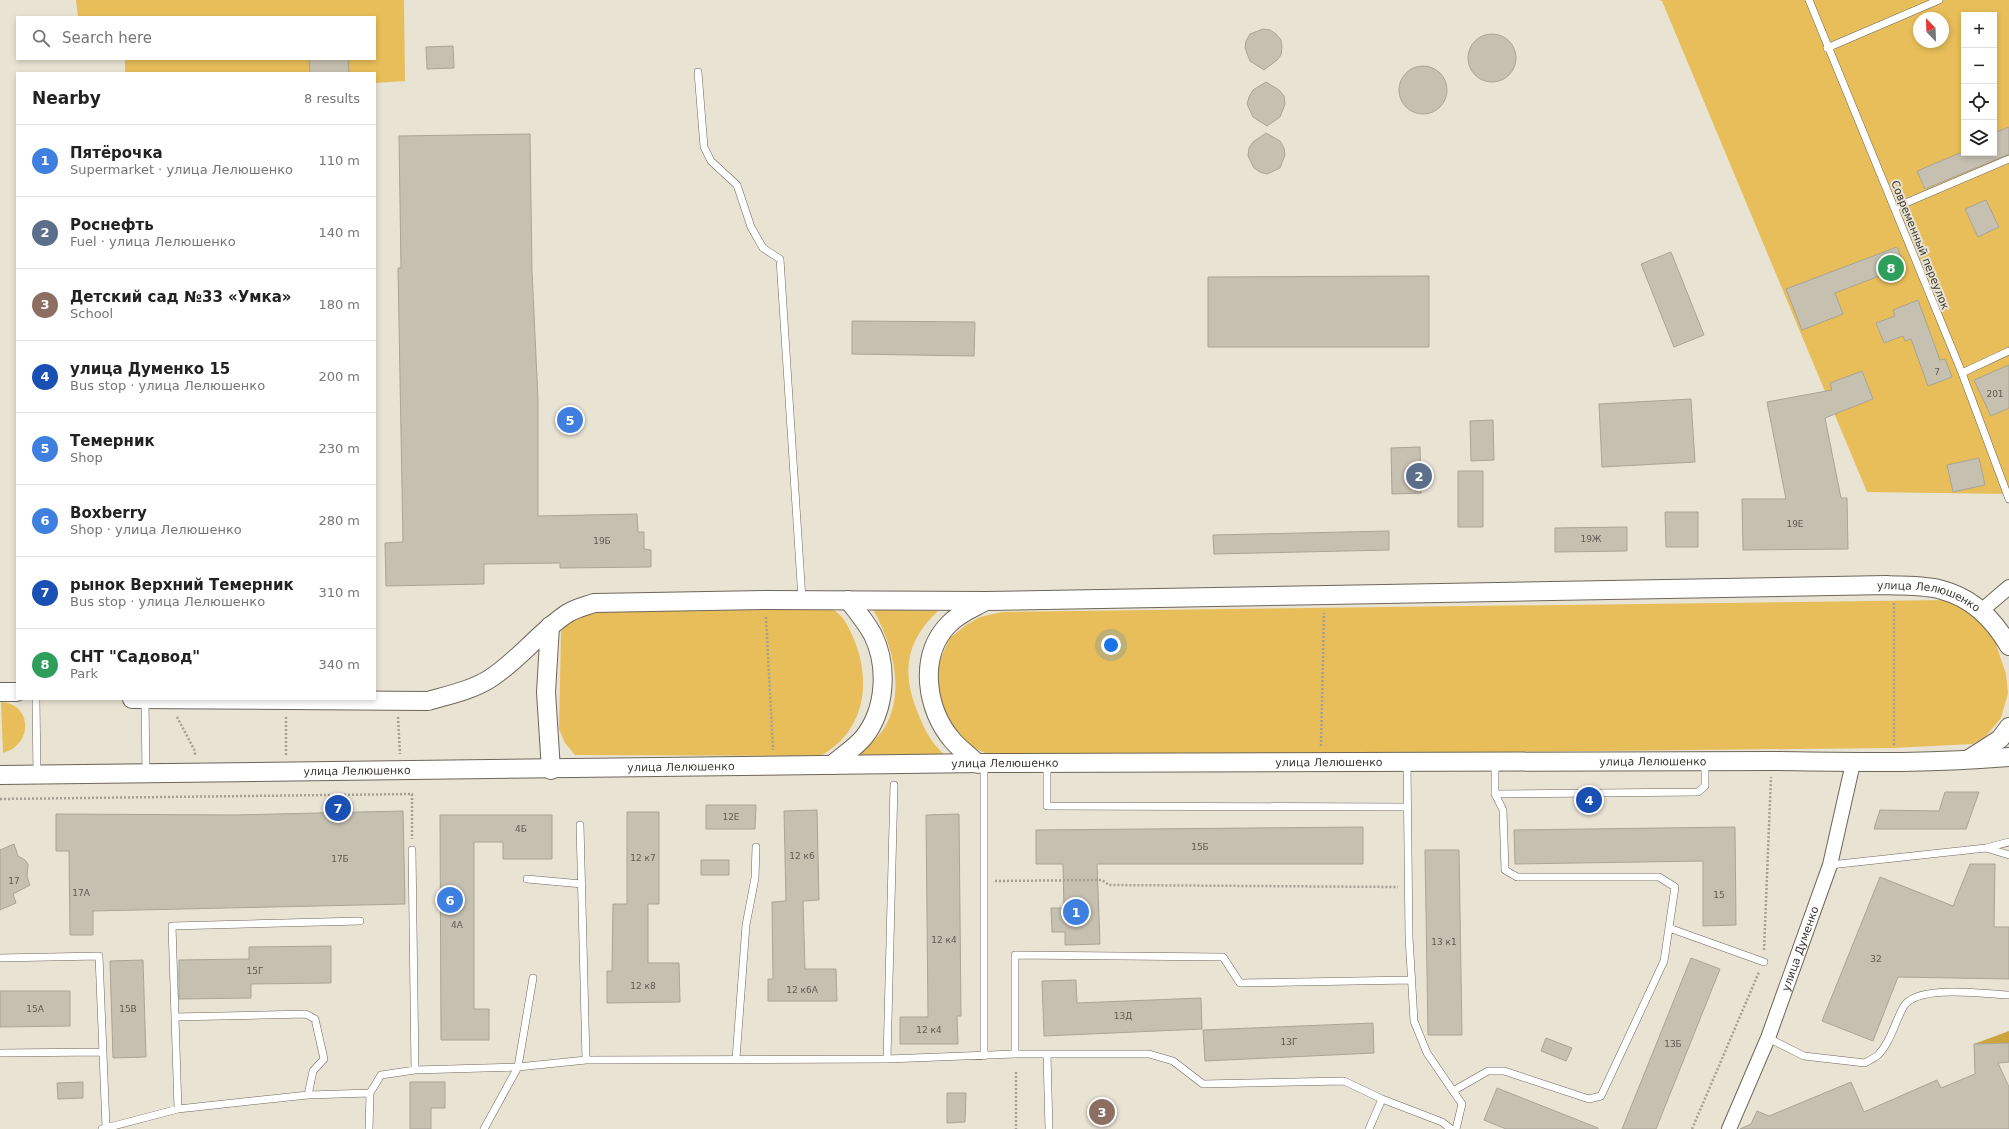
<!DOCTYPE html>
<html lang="en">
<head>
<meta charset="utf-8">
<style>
	:root { --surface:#fff; --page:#f6f6f6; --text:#222; --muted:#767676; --line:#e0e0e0; --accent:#2563eb }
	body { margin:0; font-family:"DejaVu Sans",sans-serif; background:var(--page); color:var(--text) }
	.controls { position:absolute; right:12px; top:12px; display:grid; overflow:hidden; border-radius:0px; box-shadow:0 2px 6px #0003 }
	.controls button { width:36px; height:36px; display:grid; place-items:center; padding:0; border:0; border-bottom:1px solid var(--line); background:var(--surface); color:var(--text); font:20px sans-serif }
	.compass { position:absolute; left:1913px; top:12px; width:36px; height:36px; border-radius:50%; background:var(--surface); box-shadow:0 2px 6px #0003; rotate:337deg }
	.you { position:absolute; left:1111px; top:645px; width:14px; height:14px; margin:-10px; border:3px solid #fff; border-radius:50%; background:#1a73e8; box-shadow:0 0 0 6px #1a73e833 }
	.badge { display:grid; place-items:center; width:26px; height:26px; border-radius:50%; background:var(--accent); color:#fff; font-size:13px; font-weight:700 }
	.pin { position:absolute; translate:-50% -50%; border:2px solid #fff; box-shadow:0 1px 4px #0006 }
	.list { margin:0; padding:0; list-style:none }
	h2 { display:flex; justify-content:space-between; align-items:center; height:52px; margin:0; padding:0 16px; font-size:17px }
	h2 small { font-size:13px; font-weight:400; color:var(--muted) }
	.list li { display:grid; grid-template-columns:26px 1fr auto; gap:12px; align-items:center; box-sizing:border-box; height:72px; padding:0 16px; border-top:1px solid var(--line) }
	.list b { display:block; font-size:15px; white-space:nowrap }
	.list p { margin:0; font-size:13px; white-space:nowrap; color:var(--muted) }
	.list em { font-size:13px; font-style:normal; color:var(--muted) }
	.icon { flex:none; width:22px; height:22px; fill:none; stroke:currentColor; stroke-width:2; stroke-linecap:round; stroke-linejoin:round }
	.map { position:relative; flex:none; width:2009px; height:1129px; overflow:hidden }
	.search { position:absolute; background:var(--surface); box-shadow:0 2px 6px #0003; left:16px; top:16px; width:360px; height:44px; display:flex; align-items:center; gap:10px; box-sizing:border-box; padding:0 14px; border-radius:0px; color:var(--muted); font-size:15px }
	.panel { position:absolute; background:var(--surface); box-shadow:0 2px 6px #0003; left:16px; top:72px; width:360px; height:628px; border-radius:0px }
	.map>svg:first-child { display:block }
	.green { fill:#e7be59; fill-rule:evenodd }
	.forest { fill:#cea53c }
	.building { fill:#c6c0b1; stroke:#aaa496 }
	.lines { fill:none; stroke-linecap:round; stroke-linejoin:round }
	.service-casing { stroke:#6d675a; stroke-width:8 }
	.minor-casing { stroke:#6d675a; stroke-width:16 }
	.tertiary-casing { stroke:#6d675a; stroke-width:20 }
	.path { stroke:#a49f94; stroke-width:2.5; stroke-dasharray:2 2; stroke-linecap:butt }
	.service { stroke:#fff; stroke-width:7 }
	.minor { stroke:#fff; stroke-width:14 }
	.tertiary { stroke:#fff; stroke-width:18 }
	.labels { text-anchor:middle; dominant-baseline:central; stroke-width:4; stroke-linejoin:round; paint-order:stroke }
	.number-label { font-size:9px; fill:#5e5b52 }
	.street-label { font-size:11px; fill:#3b3933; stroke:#e9e3d4 }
</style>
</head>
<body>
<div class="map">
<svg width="2009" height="1129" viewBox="0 0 2009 1129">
	<rect width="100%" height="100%" fill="#e9e3d4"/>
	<path class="green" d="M76 0H404L405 81 375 83V73H125V59H375V17H78Z
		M1659 0H2009V494L1867 492 1662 1ZM1964 15H1994V153H1964ZM1919 18H1943V42H1919Z
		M1948 600 1969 610 1986 625 1995 641 2006 674 2008 693 2001 718 1986 736 1973 744 1892 748 994 757 972 747 955 735 942 715 936 677 941 657 950 638 966 625 980 617 1002 612Z
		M873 609 938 611C908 639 901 669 916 708 920 718 924 729 930 738 935 746 944 754 950 761L851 759C862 750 877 740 885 727 906 690 892 644 873 609Z
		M596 610H834C845 617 850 630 855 642 872 686 863 733 820 756L575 755 565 743 559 729 561 632 567 624Z
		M1 702C33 704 33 745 3 753Z"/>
	<path class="forest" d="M2009 1031V1043L1974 1044Z"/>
	<path class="building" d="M1263 29 1270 30 1276 34 1281 40 1282 47 1281 55 1277 60 1264 70 1250 61 1245 48 1246 41 1250 34Z
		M1468 58a24 24 0 1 1 48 0a24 24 0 1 1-48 0Z
		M453 46 454 68 427 69 426 47Z
		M309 59H348L349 73H310Z
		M1399 90a24 24 0 1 1 48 0a24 24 0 1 1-48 0Z
		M1266 82 1279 90 1284 96 1285 104 1280 117 1267 126 1253 117 1247 104 1249 97 1253 90Z
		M2009 127V154L1925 189 1917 171 1960 153H1994V133Z
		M1266 133 1280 141 1284 148 1285 155 1280 168 1267 174 1260 172 1254 168 1248 156 1249 148 1253 142Z
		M530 134 532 271 538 400V516L637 514 638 532H644V549L651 550V567L560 568V563L484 564V584L386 586 385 543 403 542 398 268H401L399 136Z
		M1986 200 1999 227 1978 237 1965 209Z
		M1897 247 1905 266 1835 293 1843 314 1802 330 1786 289Z
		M1671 252 1704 335 1674 347 1641 264Z
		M1429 276V347H1208V277Z
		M1918 300 1940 360 1945 359 1952 377 1928 386 1911 339 1905 341 1903 336 1884 343 1876 323 1895 316 1893 310Z
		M852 321 975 322 974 356 852 354Z
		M2009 365V408L1991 416 1974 380Z
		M1862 371 1873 399 1825 418 1841 498H1847L1848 549 1743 550 1742 499H1786L1767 402 1832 390 1830 383Z
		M1691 399 1695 462 1602 467 1599 404Z
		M1493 420 1494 460 1471 461 1470 421Z
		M1420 447 1421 493 1392 494 1391 448Z
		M1979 458 1985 485 1953 492 1947 465Z
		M1458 471H1483V527H1458Z
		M1665 512H1698V547H1666Z
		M1627 527V551L1555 552V528Z
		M1389 531V550L1214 554 1213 535Z
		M1945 792H1979L1966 829H1874L1880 810 1939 811Z
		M706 805H756L755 829H706Z
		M817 810 819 900 803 901 805 969H836L837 1001H768V979H773L772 902 786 901 784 811Z
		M403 811 405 904 93 911V935H70L69 851H56V814L235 815Z
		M627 812H659V904H648V963H679L680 1002 607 1003V971H612L613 904H627Z
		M959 814 961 1016H957L958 1044H900V1017H928L926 815Z
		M440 815H552V859H503V842H474V1009H489V1040H441Z
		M1363 827V864H1097L1100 944 1065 945V932H1052L1051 908H1064L1063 864H1036V830Z
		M1735 827 1736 925 1703 926V861L1515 864 1514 830Z
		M14 844 18 856 25 860 28 864 27 877 30 885 13 894 16 903 0 910V850Z
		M1425 850H1459L1462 1035H1428Z
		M701 860H729V875H701Z
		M1970 864H1995L1994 927H2009V979L1898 977 1873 1041 1822 1021 1880 877 1953 906Z
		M331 946V983L251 984V998L179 999V960L249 959V947Z
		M1691 958 1720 969 1656 1129H1622Z
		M143 960 146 1057 113 1058 110 961Z
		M1076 980 1077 1003 1201 998 1202 1029 1044 1036 1042 981Z
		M0 991H70V1026L0 1027Z
		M1373 1023 1374 1053 1205 1061 1203 1030Z
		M1546 1038 1572 1048 1566 1061 1541 1051Z
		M2009 1043V1062L1998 1063 2009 1087V1129H1740L1751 1124 1757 1111 1769 1116 1851 1082 1864 1112 1937 1080 1941 1088 1975 1074 1974 1044Z
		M83 1082V1098L58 1099 57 1083Z
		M410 1082H445V1108H431V1129H410Z
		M1497 1088 1598 1128V1129H1506L1484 1120Z
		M947 1093H966L965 1122 947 1123Z"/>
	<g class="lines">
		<g class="service-casing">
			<path id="service" d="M1809 0 1962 373 2009 499
				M1827 48 1939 0
				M698 72 704 147 711 161 737 185 751 227 763 248 780 259 802 599
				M1894 208 2009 159
				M1962 373 2009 351
				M36 699 37 775
				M145 700 146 773
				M1495 762V794
				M1047 763V806L1406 807
				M1407 763 1409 937 1414 1021 1427 1053 1462 1104 1456 1129
				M984 764V1056
				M580 825 586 1060
				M1986 848 2009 855
				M412 850 415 1070
				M1830 865 1986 848 2009 842
				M527 879 582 884
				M1669 928 1764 962
				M0 958 99 956 106 1127
				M175 1017 172 926 360 921
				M1768 1038 1804 1056 1865 1063C1869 1060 1875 1058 1878 1055 1891 1042 1895 1021 1904 1006 1918 984 1986 994 2009 995
				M0 1053 103 1052
				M1015 1054V955L1223 957 1240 983 1411 980
				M1047 1054 1049 1129
				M736 1059 746 925 755 878 756 847
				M887 1059 894 785
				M1453 1091 1488 1071H1504L1589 1099 1601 1096 1664 961 1675 887 1659 877H1517L1505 870 1503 810 1495 794 1698 792 1705 786V762
				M1382 1099 1442 1122 1451 1129
				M178 1109 175 1017 306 1014 315 1019 324 1059 313 1071 308 1095
				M102 1129 178 1109 308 1095 370 1093
				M369 1129 370 1093 381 1075 415 1070 518 1067 586 1060 887 1059 1015 1054H1149L1173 1061 1203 1084 1344 1081 1382 1099 1369 1129
				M484 1129 518 1067 533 978"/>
		</g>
		<g class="minor-casing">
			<g id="minor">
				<path d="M1981 611 2009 587"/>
				<path id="s1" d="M1729 1129 1768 1038 1830 865 1853 763"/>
			</g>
		</g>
		<g class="tertiary-casing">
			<g id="tertiary">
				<path d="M550 626 546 692 551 770"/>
				<path d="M0 692H17"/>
				<path id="s2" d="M132 699 428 701C449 695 473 690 491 678 520 659 540 631 568 613 576 608 586 606 594 603L765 600 986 601 1887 585C1903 586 1927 585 1942 590 1972 598 1994 620 2009 646"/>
				<path d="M1969 759 2000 739 2009 727"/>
				<path d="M978 764C970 756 960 749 953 741 926 710 918 657 948 625 958 614 971 609 984 602"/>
				<path d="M832 765C842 756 856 747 864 737 886 709 888 666 873 635 866 622 857 611 848 600"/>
				<path id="s3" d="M0 775 984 763 1772 761C1851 762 1930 764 2009 757"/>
			</g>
		</g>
		<path class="path" d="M766 617 773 750
			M177 717 195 751V756
			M286 717V756
			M398 717 400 754
			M1894 745V602
			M1321 746 1324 613
			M0 799 412 794V839
			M995 881 1102 880 1109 885 1398 887
			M1764 950 1771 777
			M1016 1072V1129
			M1692 1129 1759 972"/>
		<use href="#service" class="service"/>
		<use href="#minor" class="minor"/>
		<use href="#tertiary" class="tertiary"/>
	</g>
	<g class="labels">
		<g class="number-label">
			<text x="1937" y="372">7</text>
			<text x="1995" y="394">201</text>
			<text x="1795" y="524">19Е</text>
			<text x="1591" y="539">19Ж</text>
			<text x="602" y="541">19Б</text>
			<text x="731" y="817">12Е</text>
			<text x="521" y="829">4Б</text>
			<text x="1200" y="847">15Б</text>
			<text x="802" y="856">12 к6</text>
			<text x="643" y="858">12 к7</text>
			<text x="340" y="859">17Б</text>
			<text x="14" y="881">17</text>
			<text x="81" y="893">17А</text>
			<text x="1719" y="895">15</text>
			<text x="457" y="925">4А</text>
			<text x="944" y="940">12 к4</text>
			<text x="1444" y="942">13 к1</text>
			<text x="1876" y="959">32</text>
			<text x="255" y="971">15Г</text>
			<text x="643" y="986">12 к8</text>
			<text x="802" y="990">12 к6А</text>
			<text x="35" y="1009">15А</text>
			<text x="128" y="1009">15В</text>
			<text x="1123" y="1016">13Д</text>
			<text x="929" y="1030">12 к4</text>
			<text x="1289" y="1042">13Г</text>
			<text x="1673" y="1044">13Б</text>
		</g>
		<g class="street-label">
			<text transform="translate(1920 245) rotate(68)">Современный переулок</text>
			<text stroke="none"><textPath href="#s2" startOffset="1829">улица Лелюшенко</textPath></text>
			<text stroke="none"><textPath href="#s3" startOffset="1329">улица Лелюшенко</textPath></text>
			<text stroke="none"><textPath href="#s3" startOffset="1653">улица Лелюшенко</textPath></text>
			<text stroke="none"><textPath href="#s3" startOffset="1005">улица Лелюшенко</textPath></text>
			<text stroke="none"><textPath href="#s3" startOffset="681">улица Лелюшенко</textPath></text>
			<text stroke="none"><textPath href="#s3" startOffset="357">улица Лелюшенко</textPath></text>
			<text stroke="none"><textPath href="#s1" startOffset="194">улица Думенко</textPath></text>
		</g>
	</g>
</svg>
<div class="controls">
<button>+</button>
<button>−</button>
<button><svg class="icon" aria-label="locate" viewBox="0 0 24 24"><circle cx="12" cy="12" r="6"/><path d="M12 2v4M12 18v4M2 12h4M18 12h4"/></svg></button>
<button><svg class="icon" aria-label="layers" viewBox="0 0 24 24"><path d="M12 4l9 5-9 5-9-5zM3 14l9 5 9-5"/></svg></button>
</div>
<svg class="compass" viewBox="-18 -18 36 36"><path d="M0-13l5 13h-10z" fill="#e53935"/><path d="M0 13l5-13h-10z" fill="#767676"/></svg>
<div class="you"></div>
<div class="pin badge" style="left:1076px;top:912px;background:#3f7fe0">1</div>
<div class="pin badge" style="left:1419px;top:476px;background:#5c6f8a">2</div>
<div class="pin badge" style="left:1102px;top:1112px;background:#8d6e63">3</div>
<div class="pin badge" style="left:1589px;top:800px;background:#1a4fb4">4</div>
<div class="pin badge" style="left:570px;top:420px;background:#3f7fe0">5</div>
<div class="pin badge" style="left:450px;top:900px;background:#3f7fe0">6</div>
<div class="pin badge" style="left:338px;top:808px;background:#1a4fb4">7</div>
<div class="pin badge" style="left:1891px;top:268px;background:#2e9e5b">8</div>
<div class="search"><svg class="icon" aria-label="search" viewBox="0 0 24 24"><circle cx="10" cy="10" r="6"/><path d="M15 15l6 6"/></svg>Search here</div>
<section class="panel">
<h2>Nearby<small>8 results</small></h2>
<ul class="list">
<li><span class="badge" style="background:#3f7fe0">1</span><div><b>Пятёрочка</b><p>Supermarket · улица Лелюшенко</p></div><em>110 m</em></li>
<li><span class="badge" style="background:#5c6f8a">2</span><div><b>Роснефть</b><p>Fuel · улица Лелюшенко</p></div><em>140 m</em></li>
<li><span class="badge" style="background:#8d6e63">3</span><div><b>Детский сад №33 «Умка»</b><p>School</p></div><em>180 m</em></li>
<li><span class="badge" style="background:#1a4fb4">4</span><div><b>улица Думенко 15</b><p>Bus stop · улица Лелюшенко</p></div><em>200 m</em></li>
<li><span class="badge" style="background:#3f7fe0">5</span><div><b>Темерник</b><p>Shop</p></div><em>230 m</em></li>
<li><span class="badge" style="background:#3f7fe0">6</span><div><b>Boxberry</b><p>Shop · улица Лелюшенко</p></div><em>280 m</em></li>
<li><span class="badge" style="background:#1a4fb4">7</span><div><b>рынок Верхний Темерник</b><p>Bus stop · улица Лелюшенко</p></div><em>310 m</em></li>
<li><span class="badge" style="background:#2e9e5b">8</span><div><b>СНТ &quot;Садовод&quot;</b><p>Park</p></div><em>340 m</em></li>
</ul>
</section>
</div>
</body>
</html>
